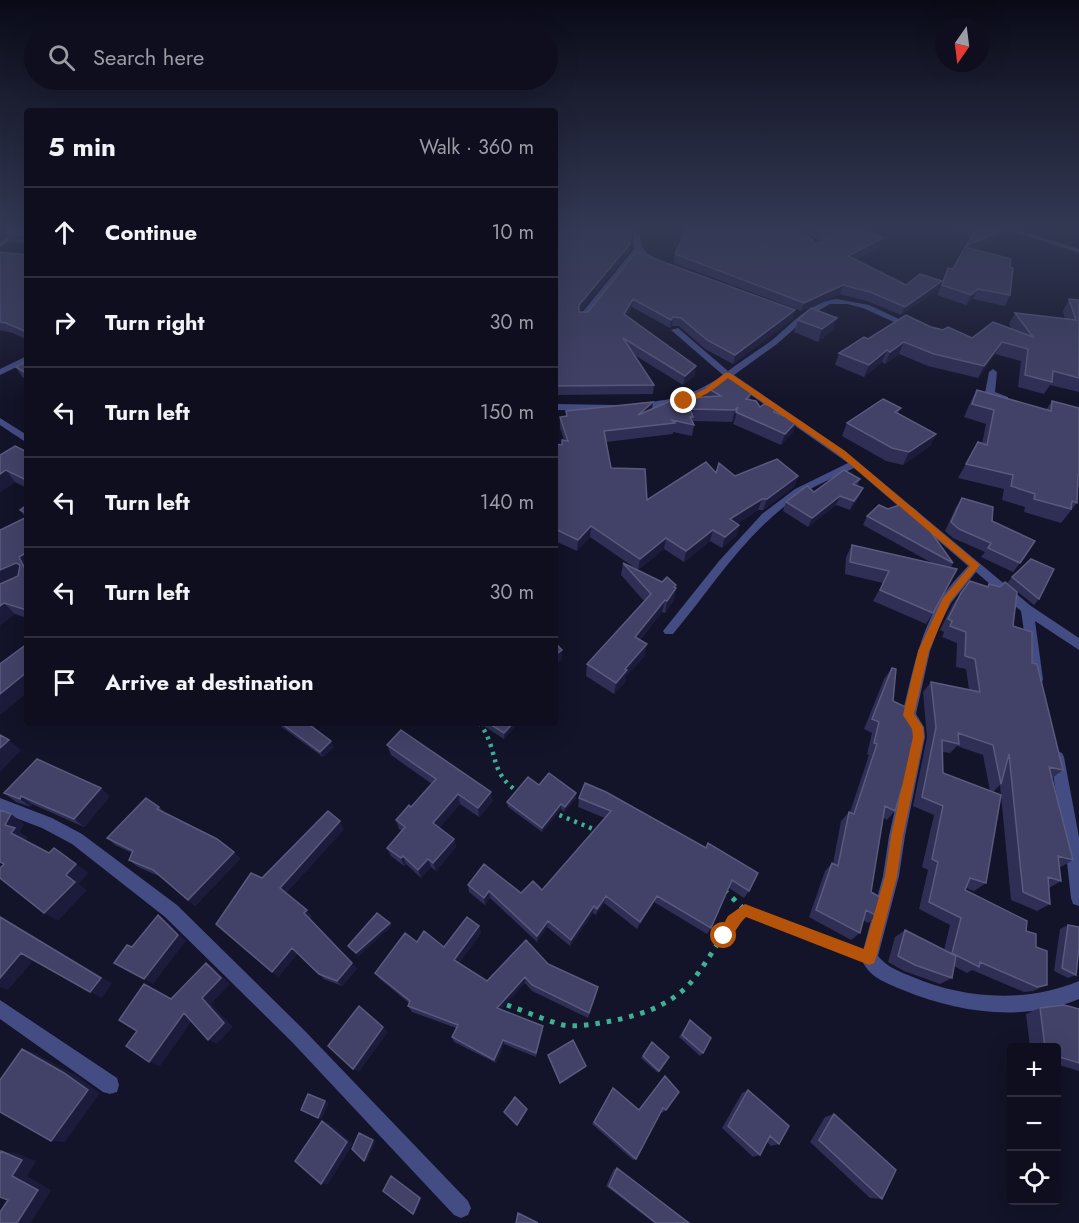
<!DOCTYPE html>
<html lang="en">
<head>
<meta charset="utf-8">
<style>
	:root { --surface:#0e0e1f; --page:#171728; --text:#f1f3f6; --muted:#9b9ca4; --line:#2e2e3d }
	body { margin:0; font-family:Jost,sans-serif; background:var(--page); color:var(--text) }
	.controls { position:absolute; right:18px; bottom:18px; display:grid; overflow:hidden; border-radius:6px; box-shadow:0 6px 24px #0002 }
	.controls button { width:54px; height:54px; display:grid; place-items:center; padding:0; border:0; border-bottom:2px solid var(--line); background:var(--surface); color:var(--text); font:30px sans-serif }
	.compass { position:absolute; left:935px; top:18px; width:54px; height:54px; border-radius:50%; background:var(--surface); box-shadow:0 6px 24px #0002; rotate:194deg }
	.stop { position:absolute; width:18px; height:18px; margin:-14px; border:4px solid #b45309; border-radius:50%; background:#fff }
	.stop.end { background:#b45309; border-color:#fff; box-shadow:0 2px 6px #0008 }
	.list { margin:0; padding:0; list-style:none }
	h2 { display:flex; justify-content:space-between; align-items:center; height:78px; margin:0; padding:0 24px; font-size:26px }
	h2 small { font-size:20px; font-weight:400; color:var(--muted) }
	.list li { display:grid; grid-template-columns:39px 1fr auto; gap:18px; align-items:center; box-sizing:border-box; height:90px; padding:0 24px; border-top:2px solid var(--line) }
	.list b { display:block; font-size:22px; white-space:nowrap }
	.list em { font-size:20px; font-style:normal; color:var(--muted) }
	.icon { flex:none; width:33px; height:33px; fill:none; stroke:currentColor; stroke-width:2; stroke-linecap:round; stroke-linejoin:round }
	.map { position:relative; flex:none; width:1079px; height:1223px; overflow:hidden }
	.search { position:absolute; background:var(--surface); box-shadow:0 6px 24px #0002; left:24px; top:24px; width:534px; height:66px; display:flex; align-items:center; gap:15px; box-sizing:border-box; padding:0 21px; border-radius:33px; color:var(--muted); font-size:22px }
	.panel { position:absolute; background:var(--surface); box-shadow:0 6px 24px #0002; left:24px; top:108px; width:534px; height:618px; border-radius:6px }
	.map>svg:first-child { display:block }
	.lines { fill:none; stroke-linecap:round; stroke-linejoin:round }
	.path-far1 { stroke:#3db196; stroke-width:4.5; stroke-dasharray:3 5; stroke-linecap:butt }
	.path { stroke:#3db196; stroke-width:5; stroke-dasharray:4.5 7; stroke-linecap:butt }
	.minor { fill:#434c83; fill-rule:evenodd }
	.tertiary { fill:#434c83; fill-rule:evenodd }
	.wall { fill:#2f2e55; fill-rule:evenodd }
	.shaded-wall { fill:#1c1b3c }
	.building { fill:#424167; stroke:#5a5a7e; stroke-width:1.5 }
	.route { fill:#b45309 }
</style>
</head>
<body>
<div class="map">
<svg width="1079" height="1223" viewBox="0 0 1079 1223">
	<rect width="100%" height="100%" fill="#131329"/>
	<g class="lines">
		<path class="path-far1" d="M483 723 481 725C500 754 488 773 520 793
			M552 812 598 831"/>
		<path class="path" d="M724 890 745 910
			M507 1005C525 1011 544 1020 563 1025 575 1027 588 1025 600 1023 636 1017 673 1007 696 976 713 954 724 928 745 910L854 952"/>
		<path class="minor" d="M633 229H639C642 252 643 251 662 262L658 264 644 260 638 253 586 319H580V315L634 249Z
			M1006 229H1015L1079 249V253Z
			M837 299 869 305 914 326 907 328 863 308 847 304H830L809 316 777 344 734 375 845 451 1031 606 1079 638V650L1035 621 1043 679 1042 683 1037 684 1032 683 1031 679 1021 611 976 572 951 603 940 624 930 651 916 714 924 727 925 737 905 836 899 876 878 956C887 967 900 972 913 977 964 999 1027 1003 1079 981V999C1023 1022 958 1013 903 990 886 983 868 977 861 958L883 876 889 836 911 737 910 728 902 715C912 675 919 634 941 599 948 587 959 576 968 566L854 468C833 478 811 487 793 500 744 535 711 589 673 634H665L663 631 719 561 762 514 795 489 848 463 728 379C702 398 667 413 634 408V404L637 403C670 401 695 395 723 375L671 330 678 328 728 371C742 360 757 351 771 341 792 324 809 302 837 299Z
			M27 356V362L0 375V369Z
			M993 369 997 372 995 392 1008 397V401H1002L985 393 989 372Z
			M555 404 614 405 619 408 614 411 555 410Z
			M0 418 27 435V443L0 425Z
			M1057 751 1062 753 1064 757 1079 837V906L1073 904 1071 898 1065 845 1050 757 1052 753Z
			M0 798 52 818 82 834 177 905 304 1030 468 1201 471 1208 468 1215 461 1218 454 1215 292 1042 165 917 72 844 42 828 0 812Z
			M0 1000 117 1078 119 1085 117 1092 110 1094 103 1092 0 1019Z"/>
		<path class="tertiary" d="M18 229H25L0 247V242Z"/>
	</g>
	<path class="wall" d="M0 229H27V244L10 242 6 235Z
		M555 229H631L629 252 580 312H588L636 252 793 319 733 364 705 349 679 326H672L670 328 632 307 627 316 695 375 683 385 633 354 654 385 653 394 555 395Z
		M804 229H861L880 246 855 260 906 285 942 281 938 290 901 315 867 301 840 294 801 311 674 263 675 254 820 243Z
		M956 229H1012L1010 233 974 249 1010 267V295L1005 306 973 299 966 305 937 295 948 268 953 269 972 236 955 232Z
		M0 252 27 255V340L13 333 0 330Z
		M1069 299 1079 300V392L1050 385 1044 394 1018 387 1021 361 995 354 978 378 928 366 899 354 885 364 882 362 864 377 835 365 839 353 868 339 931 327 972 338 1012 329 1009 324 1015 313 1065 319 1063 311Z
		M798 320 833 330 818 342 794 332Z
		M27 361V380L22 377 16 367Z
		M706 387 751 394 750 400 760 407 777 408 776 412 797 421 793 432 781 445 733 424 735 419 732 422 693 421 694 425 692 436 673 432V434L606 442 611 468 647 500 716 473 735 476H798L794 487 763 510H758L737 524 739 525 736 536 722 548 710 541 684 562 664 549 638 570 590 537 577 551 555 541V444L562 445 564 440 560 428V417L566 416V411L653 402 652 409 687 402 688 398 704 397Z
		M977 390 1046 410 1052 401 1079 408V486L1077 488V503L1061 523 1024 512 1025 507 1002 500 1004 489 958 478 978 442 982 444 986 424 964 417 970 403Z
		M901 408 898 413 936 434 930 446 903 465 886 461 842 436 847 423Z
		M27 452V488L15 482 0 492V455Z
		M860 479 857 486 863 488 859 497 850 510 836 505 808 527 783 511 786 502 814 492Z
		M962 498 992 521 1020 563 1013 572 981 557 985 552 953 538 945 531 956 507Z
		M27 505V618L15 614 0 625V530L25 517 20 510Z
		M867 516 953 563 951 567 933 613 926 624 873 601 883 583 845 574 846 557 852 545 932 563 863 525Z
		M623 563 676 588 674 600 665 613 662 612 640 640 645 656 626 676 625 682 614 694 586 676 587 664 644 601 621 575Z
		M1012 577 1039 599 1034 605 1009 585 1013 626 1032 663 1063 770 1052 778 1073 860 1059 868 1061 881 1049 888 1050 904 1037 911 1011 900 1000 785 993 792 986 883 974 891 966 888 965 890 1026 931 1036 947 1047 985 1033 991 1024 992 972 970 967 973 954 966 952 978 940 984 904 971 888 962 895 937 905 930 944 950 950 925 919 909 928 870 922 867 934 815 913 806 927 737 923 692 931 682 969 689 966 669 956 667 957 643 942 637 944 632 940 630 953 604 961 593 987 586 989 584 1000 587 1007 583ZM957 746 983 755 990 791 943 773V752L950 753Z
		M892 668 893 701 904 789 901 792 895 811 887 820 883 818 871 892 877 916 868 923 863 920 860 933 851 940 809 917 825 871 832 863H833L841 821 849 812H850L869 755 867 754 872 733 864 729 884 679Z
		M278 723H307L334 747 323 757 279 725Z
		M484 723H517V724L504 739 484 726Z
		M387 745 493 801 479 817 460 804 439 828 454 839 456 847 436 871 431 867 421 878 406 864 404 866 391 856 387 848 402 831 399 829 396 820 411 807 432 784 391 755Z
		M585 783 749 891 744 898 729 888 711 928 707 934 654 902 637 929 604 903 596 915 593 913 570 946 547 927 537 942 490 898 485 905 469 892 468 885 521 893 542 890 605 818 578 807 579 798Z
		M539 785 576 798 564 812 561 809 542 832 508 807 507 802Z
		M4 793 110 796 84 827 32 804 31 807 16 802Z
		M159 807 165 813 234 852 240 859 195 906 161 877 138 867 129 860 132 853 115 845 107 838Z
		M344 829 286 893 307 910 312 917 310 919 357 969 342 986 324 979 298 953 278 977 262 878Z
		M1068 925 1076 975 1068 978 1054 971 1060 929Z
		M479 926 481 933 459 963 487 981 548 964 597 993 588 1018 532 991 525 983 501 1009 543 1030 536 1057 504 1044 496 1063 454 1042 452 1037 456 1028 412 1012 408 1006 409 1003 380 979 375 973 417 942 444 947Z
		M1040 1008 1079 1009V1071L1056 1064V1047H1030L1026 1014Z
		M690 1020 703 1053 700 1056 679 1037Z
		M652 1042 659 1071 658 1073 641 1058Z
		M548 1055 586 1066 585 1068 560 1084 548 1057Z
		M665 1076 666 1110 662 1113 661 1112 636 1159 633 1160 592 1124 613 1088 639 1109Z
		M748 1090 779 1144 771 1146 767 1142 760 1155 753 1157 722 1128 742 1093Z
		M834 1114 882 1199 870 1198 810 1142 825 1117Z
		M617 1168 689 1223H654L606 1186 614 1169Z"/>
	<path class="shaded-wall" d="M0 229H15L5 233 6 235 0 240Z
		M1005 229H1012L1010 233 962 255 966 246Z
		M883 238 880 246 845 265 848 256Z
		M630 244 629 252 578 314 579 305Z
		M942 281 938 290 901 315 905 307Z
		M843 285 840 294 801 311 804 303Z
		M978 289 973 299 966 305 971 295Z
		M633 299 632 307 623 322 624 314Z
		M795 310 793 319 733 364 735 355Z
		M673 317 672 326 670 328 671 320Z
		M837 318 833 330 818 342 822 329Z
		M904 342 899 354 885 364 890 352Z
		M1002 342 995 354 978 378 984 366Z
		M887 350 882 362 864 377 869 365Z
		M696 366 695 375 683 385 685 376Z
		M653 402 651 414 638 415Z
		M738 407 735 419 732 422 735 410Z
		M797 421 793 432 781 445 785 434Z
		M936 434 930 446 903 465 909 452Z
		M6 470 15 482 0 492V474Z
		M798 476 794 487 763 510 767 499Z
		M863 488 859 497 850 510 854 501Z
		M840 496 836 505 808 527 812 518Z
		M762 499 758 510 727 531 730 519Z
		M739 525 736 536 722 548 725 537Z
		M591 526 590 537 577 551 578 540Z
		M713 530 710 541 684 562 686 551Z
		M666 538 664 549 638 570 640 559Z
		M27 552V573L19 557Z
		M16 563 26 575 0 586V570Z
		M676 585 675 590 676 588 674 600 665 613 667 601Z
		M665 600 662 612 633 648 635 637Z
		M4 603 15 614 0 625V606Z
		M647 644 645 656 626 676 625 682 614 694 616 683 625 669Z
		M562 650V660L555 665V655Z
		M27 672V693L0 715V694Z
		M513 723H517V724L504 739V733Z
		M9 740 21 750 0 772V748Z
		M331 741 334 747 323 757 320 752Z
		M101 788 110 796 84 827 74 819Z
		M491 792 493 801 479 817 478 808Z
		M576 793V798L564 812 565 807Z
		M458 794 460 804 436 832 433 823Z
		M21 796 32 804 31 807 20 799Z
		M561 804V809L542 832V828Z
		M11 814 24 824 20 832 28 837 25 842 11 833 5 825Z
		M340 821 344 829 285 894 280 888Z
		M454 839 456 847 436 871 433 863Z
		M54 848 89 873 79 884 87 890 58 921 44 913 66 875Z
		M234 852 240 859 195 906 188 900Z
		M403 856 406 864 404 866 401 858Z
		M428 859 431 867 421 878 418 870Z
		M489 891 490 898 485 905 484 898Z
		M606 896 604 903 596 915 597 909Z
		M657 896 654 902 637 929 640 922Z
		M594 906 593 913 570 946 571 940Z
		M307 910 312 917 309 919 304 913Z
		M158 915 166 921 186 941 153 984 144 979Z
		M0 916 112 983 102 998 90 992 0 917Z
		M548 921 547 927 537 942V936Z
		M390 923 392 926 358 957 356 953Z
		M479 926 481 933 457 966 454 960Z
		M292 948 298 953 278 977 272 972Z
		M21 953 34 960 8 990 0 987V978Z
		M206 963 215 969 230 984 211 1004 233 1027 217 1044 208 1040 202 998Z
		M352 963 357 969 342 986 337 981Z
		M525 977V983L498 1013 497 1008Z
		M184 1013 194 1018 160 1066 149 1062Z
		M543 1026V1030L536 1057V1053Z
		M383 1027 388 1032 359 1072 353 1069Z
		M503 1040 504 1044 496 1063 494 1060Z
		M22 1049 35 1053 77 1076 100 1093 65 1142 51 1141Z
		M586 1066 585 1068 560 1084V1083Z
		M325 1101 329 1103 322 1119 318 1118Z
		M322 1121 329 1123 353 1144 328 1184H321Z
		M359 1133 376 1141 367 1161H364Z
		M1 1151 16 1153 36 1161 27 1176 51 1190 31 1223H17L12 1176Z
		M391 1176 394 1177 422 1198 415 1214H413Z"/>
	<path class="building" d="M11 229H27V235L5 233Z
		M555 229H631L630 244 579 305V312H588L636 252 795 310 735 355 707 340 681 318 673 317 671 320 633 299 624 314 696 366 685 376 623 338 654 385 555 386Z
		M686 229H801L815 243H824V236L816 229H861L883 238 848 256 906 285 920 274 942 281 905 307 870 292 843 285 804 303 675 254Z
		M976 229H1005L966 246Z
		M965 247 1011 259 1010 267 1013 268 1010 295 978 289 971 295 942 285 948 268 953 269Z
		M0 252 27 255V332L6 323 0 322Z
		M1069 299 1079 300V378L1053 371 1052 382 1025 375 1028 349 1002 342 984 366 934 354 904 342 890 352 887 350 869 365 839 353 864 337 868 339 906 315 931 327 943 330 948 327 972 338 993 322 1033 337 1015 313 1076 320Z
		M811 308 837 318 822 329 798 320Z
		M27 361V374L16 367Z
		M725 376 742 383 751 394 746 399 756 401 760 407 764 404 777 408 774 412 797 421 785 434 736 412 738 407 735 410 690 409 693 417H690L694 425 672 420 675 423 604 431 611 468 645 469 647 500 706 462 716 473 719 463 735 476 777 459 798 476 767 499H762L730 519 739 525 725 537 713 530 686 551 666 538 640 559 591 526 578 540 555 529V444L562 445V440L568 441 560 417 567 416 566 411 653 402 638 415 675 399 686 398 688 403V398L721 396 706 387Z
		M977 390 1051 411 1052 401 1079 408V475H1078L1077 503 1072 501 1071 509 1034 499 1035 494 1011 486 1013 475 966 464 978 442 987 445 994 410 972 404Z
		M883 399 901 408 895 412 936 434 909 452 892 448 847 423Z
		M15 446 27 452V478L24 479 6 470 0 474V455Z
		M844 470 860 479 853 484 863 488 854 501 840 496 812 518 786 502 807 486 814 492Z
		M962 498 993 507 992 521 1035 541 1020 563 988 548 991 543 959 529 951 522Z
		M905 503 916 511 953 563 867 516 879 505 888 509Z
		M27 505V514L20 510Z
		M27 517V552L19 557 27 573V610L4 603 0 606V584L18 576 20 565 16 563 0 570V530Z
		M852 545 957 569 933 613 880 590 889 571 850 562Z
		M1031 559 1054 569 1039 599 1012 577Z
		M623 563 662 582 667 577 676 585 674 587 676 588 667 601 665 600 635 637 647 644 625 669 627 670 616 683 587 664 651 594Z
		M970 581 988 587 989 584 1000 587 1005 582 1017 592 1013 626 1032 632V663L1037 664 1063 770 1049 767 1073 860 1058 856 1061 881 1048 877 1050 904 1023 892 1009 754 1001 784 993 745 958 733 959 744 942 740 943 773 1001 795 986 883 970 878 965 890 1027 921 1026 931 1036 934V947L1047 951V985L1037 987 980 962 979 967 952 953 961 918 929 902 938 862 932 859 943 806 922 797 936 727 931 682 980 692 975 659 965 656 966 632 950 626 952 621 948 619 961 593Z
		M555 643 562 650 555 655Z
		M27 644V672L0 694V664Z
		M892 668 896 669 893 701 910 709 916 718 917 726 904 789 902 788 895 811 885 806 871 892 882 898 877 916 866 910 860 933 816 910 832 863 838 866 849 812 854 814 877 744 874 743 879 722 872 719Z
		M281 723H307L331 741 320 752Z
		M488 723H513L504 733Z
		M401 730 491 792 478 808 458 794 433 823 454 839 433 863 428 859 418 870 403 856 401 858 387 848 405 827 396 820 409 805 411 807 436 779 387 745Z
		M0 735 9 740 0 748Z
		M37 759 101 788 74 819 21 796 20 799 4 793Z
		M549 773 576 793 565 807 561 804 542 828 507 802 528 777 539 785Z
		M585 783 606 792 706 848 708 843 758 873 749 891 732 880 711 928 657 896 640 922 606 896 597 909 594 906 571 940 548 921 537 936 489 891 484 898 468 885 484 864 521 893 533 881 542 890 611 811 579 798Z
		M146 798 159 807 157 809 217 839 234 852 188 900 153 870 129 860 133 851 107 838Z
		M0 810 11 814 5 825 15 828 11 833 49 853 54 848 76 864 66 875 75 882 44 913 0 878V868L4 864 0 862Z
		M328 811 340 821 280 888 307 910 304 913 352 963 337 981 319 974 292 948 272 972 216 924 251 873 262 878Z
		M377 913 390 923 356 953 348 946Z
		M158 915 178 935 144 979 114 963 127 945 132 947Z
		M0 917 101 978 90 992 21 953 0 978Z
		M467 917 479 926 454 960 487 981 526 940 548 964 598 987 589 1013 532 985 525 977 497 1008 543 1026 536 1053 503 1040 494 1060 452 1037 458 1025 408 1006 410 1001 375 973 405 933 417 942 424 931 444 947Z
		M1068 925 1079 927V947L1076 975 1062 968Z
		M905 930 956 956 952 978 915 965 898 956Z
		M206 963 221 978 202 998 224 1023 208 1040 184 1013 149 1062 126 1046 137 1031 119 1020 144 984 171 999Z
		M1064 1005 1079 1009V1063L1056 1056V1047H1045L1040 1008Z
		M359 1006 383 1027 353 1069 328 1046Z
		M690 1020 711 1038 703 1053 682 1035Z
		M573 1040 586 1066 560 1083 548 1055Z
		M652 1042 669 1057 659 1071 643 1056Z
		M22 1049 64 1073 88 1090 51 1141 0 1112V1080Z
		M665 1076 679 1092 666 1110 663 1108 636 1159 594 1122 613 1088 639 1110Z
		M748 1090 789 1126 779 1144 770 1136 760 1155 728 1126Z
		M308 1094 325 1101 318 1118 301 1110Z
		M515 1097 527 1109 517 1125 504 1112Z
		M834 1114 896 1170 882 1199 819 1140Z
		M322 1121 347 1142 321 1184 295 1161Z
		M359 1133 373 1140 364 1161 352 1149Z
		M1 1151 22 1160 12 1176 38 1190 17 1223H0V1212L8 1200 0 1197V1154Z
		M617 1168 689 1223H656L609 1186Z
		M391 1176 420 1198 413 1214 383 1191Z
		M518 1213 538 1223H516Z"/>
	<linearGradient id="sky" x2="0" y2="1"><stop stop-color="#0a0a17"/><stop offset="0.57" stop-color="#333954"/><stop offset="1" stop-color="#333954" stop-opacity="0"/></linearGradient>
	<rect width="1079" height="400" fill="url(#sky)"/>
	<path class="route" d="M725 373H730L845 451 980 565 950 602 929 651 914 714 923 727 924 737 903 836 897 876 876 958 874 963 869 965 746 917C738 924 732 940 724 943L719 941 717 936 728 916 745 904 864 949 885 876 891 836 913 737 912 729 903 715 918 651 943 598 970 566 839 455 728 378C718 386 692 407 680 401L705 389Z"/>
</svg>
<div class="controls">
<button>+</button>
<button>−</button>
<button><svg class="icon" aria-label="locate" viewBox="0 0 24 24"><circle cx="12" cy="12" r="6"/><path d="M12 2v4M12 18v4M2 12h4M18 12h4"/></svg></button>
</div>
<svg class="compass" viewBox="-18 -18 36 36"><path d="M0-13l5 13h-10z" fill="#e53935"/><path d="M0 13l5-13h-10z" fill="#9b9ca4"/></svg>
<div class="stop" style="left:724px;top:936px"></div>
<div class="stop end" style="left:684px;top:401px"></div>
<div class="search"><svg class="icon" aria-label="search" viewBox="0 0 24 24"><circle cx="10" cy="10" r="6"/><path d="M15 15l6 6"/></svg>Search here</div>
<section class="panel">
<h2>5 min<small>Walk · 360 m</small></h2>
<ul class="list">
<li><svg class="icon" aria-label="ahead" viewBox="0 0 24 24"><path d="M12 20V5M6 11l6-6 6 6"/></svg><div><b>Continue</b></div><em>10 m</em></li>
<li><svg class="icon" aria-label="right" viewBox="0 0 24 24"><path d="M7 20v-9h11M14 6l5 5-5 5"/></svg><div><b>Turn right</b></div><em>30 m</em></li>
<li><svg class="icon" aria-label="left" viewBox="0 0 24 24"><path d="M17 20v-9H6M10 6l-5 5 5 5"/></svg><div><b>Turn left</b></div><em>150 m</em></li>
<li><svg class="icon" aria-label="left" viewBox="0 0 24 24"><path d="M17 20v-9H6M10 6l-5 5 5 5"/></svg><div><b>Turn left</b></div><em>140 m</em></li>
<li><svg class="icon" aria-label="left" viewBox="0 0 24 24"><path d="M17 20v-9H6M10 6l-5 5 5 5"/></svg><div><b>Turn left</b></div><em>30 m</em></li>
<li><svg class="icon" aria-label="arrive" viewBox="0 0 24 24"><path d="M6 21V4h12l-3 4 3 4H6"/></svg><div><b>Arrive at destination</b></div></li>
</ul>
</section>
</div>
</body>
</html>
